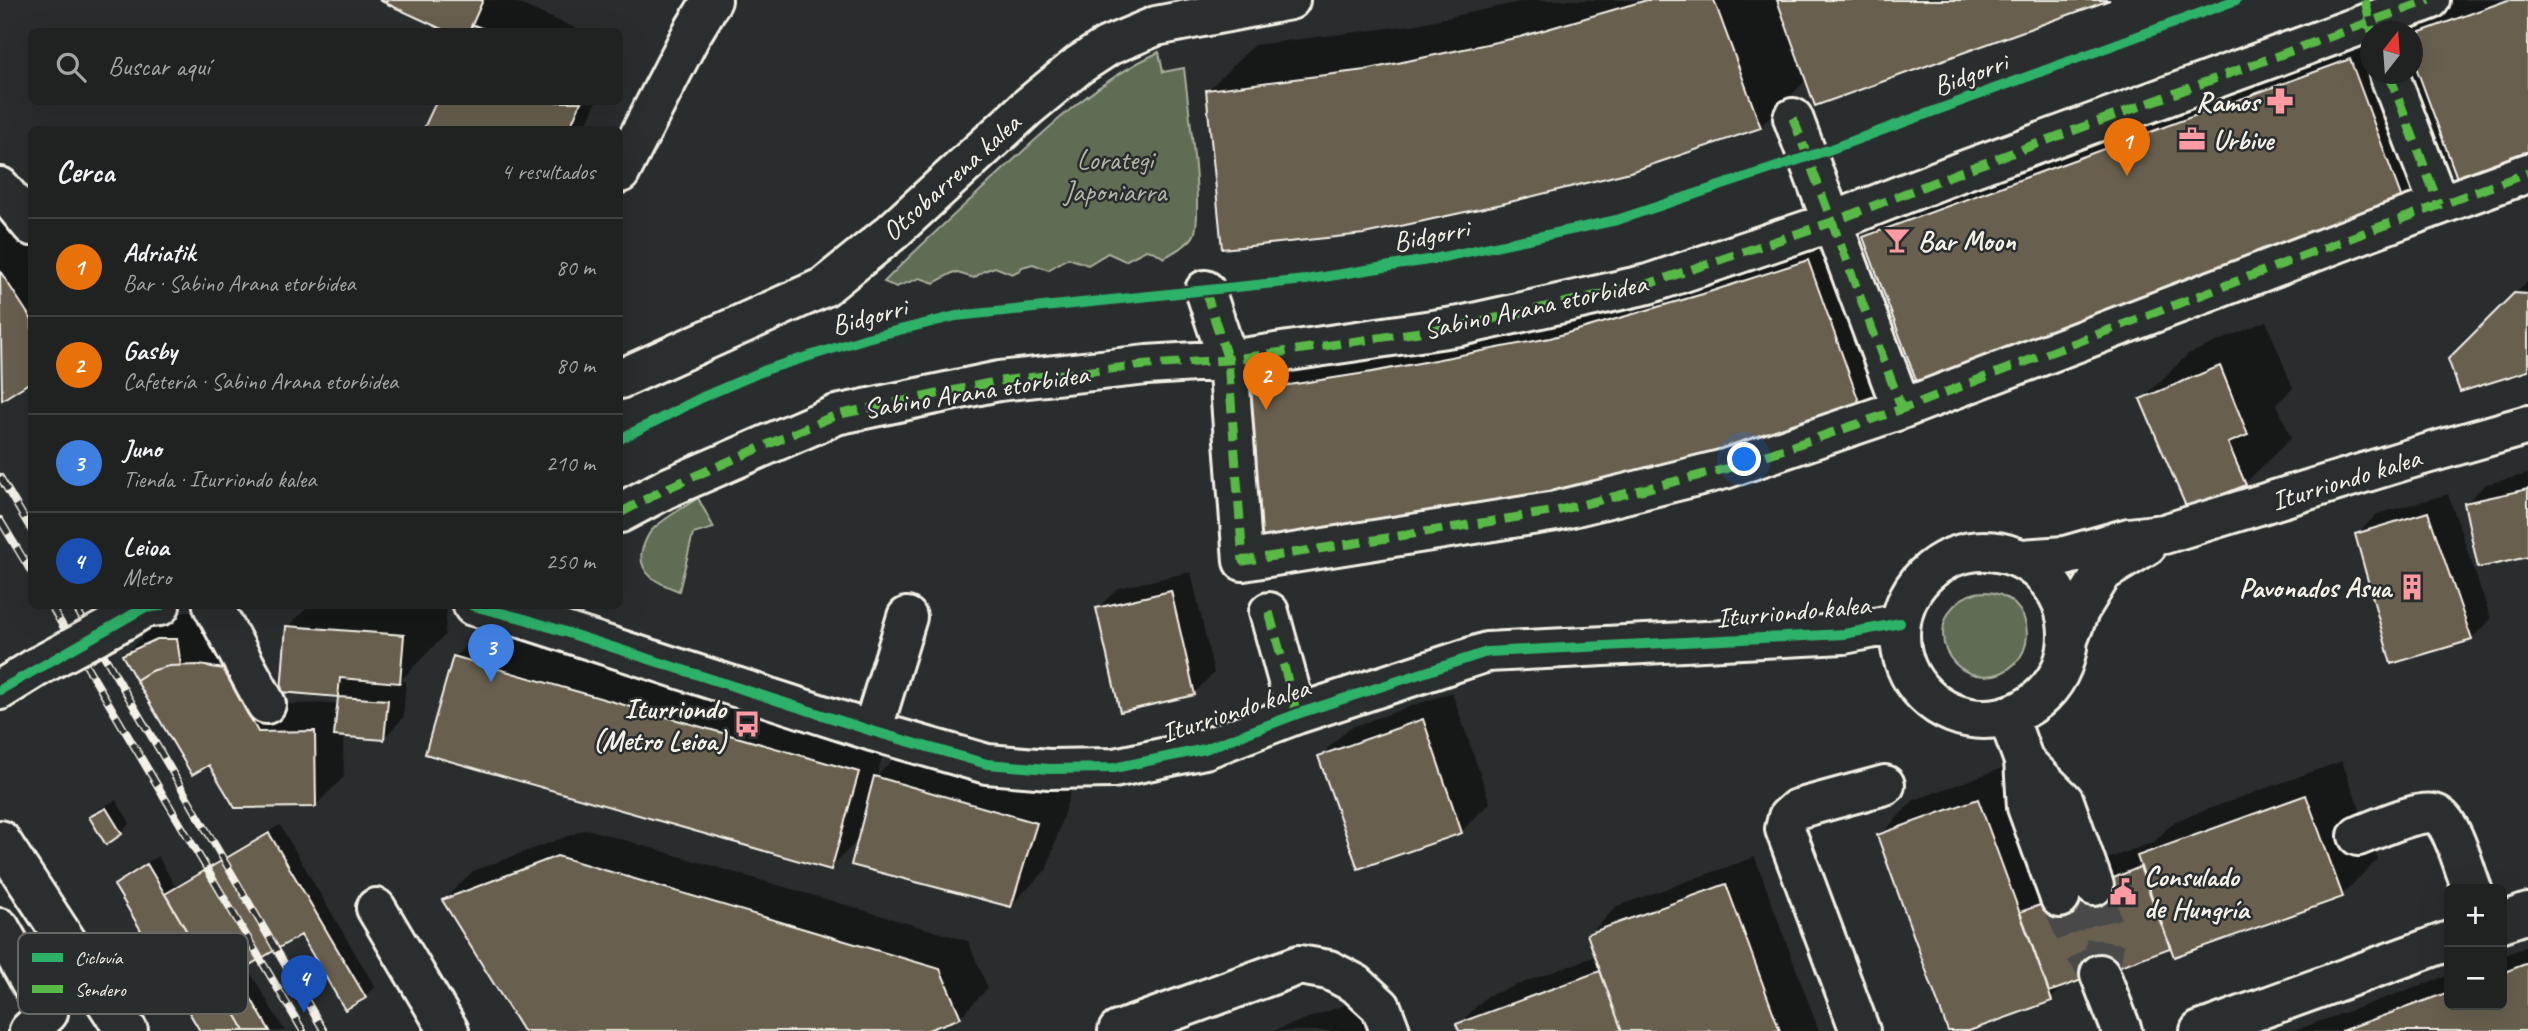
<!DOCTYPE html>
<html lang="es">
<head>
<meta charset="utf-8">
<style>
	:root { --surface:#202222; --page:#282a2a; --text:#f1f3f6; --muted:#a2a4a5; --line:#3d3f40; --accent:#ff9aa2 }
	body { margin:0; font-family:Caveat,sans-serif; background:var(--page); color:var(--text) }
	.controls { position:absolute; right:21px; bottom:21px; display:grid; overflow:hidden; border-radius:10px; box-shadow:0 7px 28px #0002 }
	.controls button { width:63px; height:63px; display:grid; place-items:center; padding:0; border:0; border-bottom:2px solid var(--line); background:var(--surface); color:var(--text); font:35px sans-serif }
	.compass { position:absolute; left:2360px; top:21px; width:63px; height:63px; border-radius:50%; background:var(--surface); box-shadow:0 7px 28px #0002; rotate:17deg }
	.you { position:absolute; left:1745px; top:460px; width:24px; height:24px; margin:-18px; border:5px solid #fff; border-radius:50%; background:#1a73e8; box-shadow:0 0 0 10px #1a73e833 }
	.badge { display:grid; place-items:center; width:46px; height:46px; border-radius:50%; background:var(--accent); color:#fff; font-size:23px; font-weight:700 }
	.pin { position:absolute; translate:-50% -58px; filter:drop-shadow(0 2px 4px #0008) }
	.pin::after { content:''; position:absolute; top:37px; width:24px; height:21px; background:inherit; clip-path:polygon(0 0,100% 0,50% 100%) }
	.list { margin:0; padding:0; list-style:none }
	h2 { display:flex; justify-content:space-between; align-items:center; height:91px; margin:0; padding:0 28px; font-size:30px }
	h2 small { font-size:23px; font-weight:400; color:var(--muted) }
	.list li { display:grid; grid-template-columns:46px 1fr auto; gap:21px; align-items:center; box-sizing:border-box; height:98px; padding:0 28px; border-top:2px solid var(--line) }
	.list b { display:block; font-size:26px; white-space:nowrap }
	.list p { margin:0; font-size:23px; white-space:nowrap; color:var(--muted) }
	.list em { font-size:23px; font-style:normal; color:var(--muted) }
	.icon { flex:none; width:38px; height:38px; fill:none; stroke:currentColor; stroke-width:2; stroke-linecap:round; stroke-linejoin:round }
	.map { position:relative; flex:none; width:2528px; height:1031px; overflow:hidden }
	.search { position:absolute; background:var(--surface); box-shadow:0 7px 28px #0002; left:28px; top:28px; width:595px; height:77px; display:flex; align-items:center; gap:18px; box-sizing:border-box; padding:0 24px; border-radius:10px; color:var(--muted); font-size:26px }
	.panel { position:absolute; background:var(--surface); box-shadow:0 7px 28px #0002; left:28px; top:126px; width:595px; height:483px; border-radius:10px }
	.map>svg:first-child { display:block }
	.green { fill:#606d55; stroke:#aaaf9e; stroke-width:2 }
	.shadow { fill:#0007 }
	.building { fill:#685e4f; stroke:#f4f1e8; stroke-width:2 }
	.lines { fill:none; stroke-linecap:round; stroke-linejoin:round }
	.minor-tunnel { stroke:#484a4a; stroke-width:38; stroke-dasharray:38 19; stroke-linecap:butt }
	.minor-casing { stroke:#f4f1e8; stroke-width:44 }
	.minor { stroke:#2a2d2e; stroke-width:38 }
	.rail-casing { stroke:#f4f1e8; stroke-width:8 }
	.rail { stroke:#2a2d2e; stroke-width:5; stroke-dasharray:16; stroke-linecap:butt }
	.minor-bridge-casing { stroke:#f4f1e8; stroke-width:44; stroke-linecap:butt }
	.minor-bridge { stroke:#2a2d2e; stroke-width:38 }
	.quiet { stroke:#58b947; stroke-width:9; stroke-dasharray:18 9; stroke-linecap:butt }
	.cycleway-casing { stroke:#2a2d2e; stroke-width:15 }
	.cycleway { stroke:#2db169; stroke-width:10 }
	.labels { text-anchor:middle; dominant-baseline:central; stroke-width:5; stroke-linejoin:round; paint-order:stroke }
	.street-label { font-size:28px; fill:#f4f1e8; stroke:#2a2d2e }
	.poi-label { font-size:28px; font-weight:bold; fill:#f4f1e8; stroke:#2a2d2e; text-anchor:end }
	.park-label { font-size:28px; fill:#b1b6a6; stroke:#2a2d2e }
	.key { fill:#2a2d2e; stroke:#676866; stroke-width:2 }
	.key-label { font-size:19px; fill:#f4f1e8 }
</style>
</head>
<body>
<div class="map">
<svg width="2528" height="1031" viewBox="0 0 2528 1031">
	<rect width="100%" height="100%" fill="#2a2d2e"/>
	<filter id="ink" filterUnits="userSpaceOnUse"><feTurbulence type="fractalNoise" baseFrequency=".0143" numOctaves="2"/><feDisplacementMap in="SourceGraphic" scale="14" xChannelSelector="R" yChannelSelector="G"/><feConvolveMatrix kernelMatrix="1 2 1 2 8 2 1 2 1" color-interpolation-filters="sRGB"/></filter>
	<g filter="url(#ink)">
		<path class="green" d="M1159 52 1163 72 1184 68C1187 97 1204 214 1194 235 1189 245 1173 252 1164 258L1155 252 1146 250 1125 261 1108 253 1088 265 1068 258 1048 270 1033 264 1022 267 1020 270 1012 274 995 267 984 271 974 278 954 272 934 283 920 278 896 287 884 282C919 246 956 213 993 179 1046 130 1093 83 1159 52Z
			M698 498 714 528 693 534 679 591C660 584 637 575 642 550 644 544 647 535 652 530 664 518 683 508 698 498Z
			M1943 634a42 42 0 1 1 84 0a42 42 0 1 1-84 0Z"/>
		<path class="shadow" d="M384 0H511L584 32H452Z
			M1529 0H2105L1807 79 1760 127 1208 90 1254 45 1412 25Z
			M2445 0H2528L2451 157 2404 205 1881 289 1906 360 1860 406 1247 393 1293 347 1419 327 1854 215 1863 240 1911 192 2395 15 2402 32H2370V74H2412V33Z
			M438 102H596L584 130 425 129Z
			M0 200 32 248V379L2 398 0 395Z
			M2528 281V369L2450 359Z
			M2266 321 2293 388 2277 404 2291 438 2245 483 2142 399 2188 354Z
			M2528 474V556L2466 503 2486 484Z
			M2448 494 2491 619 2471 639 2357 534 2377 514Z
			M1191 572 1214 673 1194 693 1098 608 1118 588Z
			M309 606H447L445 635 400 681H406L403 718 384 738 343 735 344 777 316 805 209 762 124 656 152 627 187 611 205 612 253 641 287 704 339 703 340 695 283 690 288 626Z
			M483 628 886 743 877 776 911 741 1072 787 1047 869 1011 905 859 839 830 868 455 657Z
			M1452 692 1490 803 1461 832 1320 756 1349 728Z
			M2342 761 2378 859 2342 895 2171 946 2066 984 2051 999 1964 1031H1950L1879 836 1914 800 2014 764 2056 877 2154 842 2175 821Z
			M116 800 130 823 121 833 91 817 101 808Z
			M280 825 375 987 365 996 346 1007 301 932 246 965 285 1031H202L116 885 125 875 158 856 175 886Z
			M587 829 968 941 988 988 960 1017 920 1031H525L444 900 473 871Z
			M1755 857 1819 1031H1460L1458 1025 1487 996 1596 956 1589 935 1617 906Z
			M2528 946V1031H2293L2449 975V1005H2502V956Z
			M1355 1001 1366 1031H1273Z"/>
		<path class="building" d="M379 0H483L469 32H448Z
			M1647 0H1714L1761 128 1630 172 1502 204 1364 234 1222 249 1206 90 1365 70 1520 37Z
			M1777 0H2110L1815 106Z
			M2508 0H2528V161L2460 186 2412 56V35Z
			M472 24 490 32H469Z
			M2350 59 2405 207 1918 385 1863 237Z
			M436 102H581L569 130H423Z
			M1808 260 1861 407 1646 475 1379 531 1252 547 1245 392 1372 372 1550 338 1703 294Z
			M0 271 32 320V381L2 400Z
			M2514 293 2528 294V371L2460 392 2448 359Z
			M2220 366 2248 435 2228 443 2246 485 2187 509 2140 399Z
			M2528 489V557L2478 568 2464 503Z
			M2428 512 2472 640 2391 664 2355 534Z
			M1171 591 1195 695 1120 712 1096 608Z
			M286 626 404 635 400 683 340 678 338 697 281 692Z
			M157 639H177L181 666H169L151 671 136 680 122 655Z
			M453 656 859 772 831 870 425 754Z
			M199 665 224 669 258 732 315 731 316 807 235 808 209 765 192 775 136 680 151 671 169 666Z
			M338 697 388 700 384 740 334 736Z
			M1423 719 1462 833 1358 869 1318 756Z
			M874 776 1037 823 1011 907 851 865Z
			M2306 795 2343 897 2174 957 2137 856Z
			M1978 799 2052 1001 1969 1031H1948L1877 835Z
			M106 808 122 834 106 845 89 817Z
			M269 833 366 998 345 1010 301 935 236 973 270 1031H245L165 894Z
			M557 856 940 969 961 1018 925 1031H523L442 900Z
			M147 864 183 925 245 1031H200L139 927 114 885Z
			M2140 867 2170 948 2049 992 2020 912 2094 886Z
			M1726 884 1780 1031H1622L1587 934Z
			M2528 963V1031H2341L2449 992V1005H2502V973Z
			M1600 971 1622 1031H1459L1456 1024Z"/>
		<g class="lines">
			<path class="minor-tunnel" d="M2094 886 2106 937 2100 974
				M2060 898 2079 943 2100 974"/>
			<g class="minor-casing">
				<path id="minor" d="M2389 74 2439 205
					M1793 118 1902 409
					M620 173 692 33 712 0
					M0 187 32 226
					M1205 290 1228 360 1243 561 1556 511 1725 469 1899 410 2374 229 2528 173
					M620 379 824 287 892 232 1028 107 1079 65 1108 46 1156 26 1290 0
					M620 513 665 489 836 415 999 381 1147 365 1228 360 1460 326 1648 284 1832 222 1960 172 2430 0
					M1900 635a84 84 0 1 1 168 0a84 84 0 1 1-168 0Z
					M2022 559 2065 556 2129 538 2164 534 2419 456 2528 425
					M213 606 266 704
					M473 606 525 619 872 731 987 764 1049 769 1114 768 1205 749 1297 714 1487 652 1844 634 1900 623
					M1269 612 1297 714
					M124 620 144 608 160 606
					M2069 637 2079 611 2103 572 2147 545
					M0 690 37 667
					M2008 717 2024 761 2027 807 2060 898
					M872 731 907 617
					M2024 761 2064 801 2094 886
					M2358 836C2375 830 2422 807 2437 815 2453 823 2465 872 2472 889
					M0 840 120 1023 128 1031
					M376 908 449 1031
					M2502 922 2528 913
					M0 928 48 1013 29 1031
					M2100 974 2122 1031
					M1118 1031 1299 965 1329 970 1356 984 1381 1007 1390 1031
					M1860 1031 1785 829 1788 817 1797 809 1885 785
					M2200 1031 2449 941"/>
			</g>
			<use href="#minor" class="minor"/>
			<g class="rail-casing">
				<path id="rail" d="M0 477 32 531
					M0 520 32 573
					M51 606 303 1031
					M75 606 324 1031"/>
			</g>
			<use href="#rail" class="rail"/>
			<g class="minor-bridge-casing">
				<path id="minor-bridge" d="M37 667 124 620"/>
			</g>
			<use href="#minor-bridge" class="minor-bridge"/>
			<path class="quiet" d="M2365 0 2372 32
				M2389 74 2439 205
				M1793 118 1902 409
				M1205 290 1228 360 1243 561 1556 511 1725 469 1899 410 2374 229 2528 173
				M620 513 665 489 836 415 999 381 1147 365 1228 360 1460 326 1648 284 1832 222 1960 172 2430 0
				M1269 612 1297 714"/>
			<g class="cycleway-casing">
				<path id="cycleway" d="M620 439 705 396 768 369 867 338 956 316 1305 280 1434 259 1617 220 1831 149 2236 0
					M473 606 525 619 872 731 987 764 1049 769 1114 768 1205 749 1297 714 1487 652 1844 634 1900 623
					M0 690 144 608 160 606"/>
			</g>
			<use href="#cycleway" class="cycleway"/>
		</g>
	</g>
	<defs>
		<g id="pharmacy-bare" transform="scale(2.1)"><path d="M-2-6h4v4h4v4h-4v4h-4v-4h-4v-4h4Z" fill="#ff9aa2" stroke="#2a2d2e" stroke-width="2.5" paint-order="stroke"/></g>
		<g id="office-bare" transform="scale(2.1)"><path d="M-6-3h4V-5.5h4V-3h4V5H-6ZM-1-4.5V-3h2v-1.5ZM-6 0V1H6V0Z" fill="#ff9aa2" stroke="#2a2d2e" stroke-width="2.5" paint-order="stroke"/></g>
		<g id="bar-bare" transform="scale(2.1)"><path d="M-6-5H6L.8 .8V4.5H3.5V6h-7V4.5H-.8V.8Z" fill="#ff9aa2" stroke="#2a2d2e" stroke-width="2.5" paint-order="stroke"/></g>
		<g id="building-bare" transform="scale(2.1)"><path d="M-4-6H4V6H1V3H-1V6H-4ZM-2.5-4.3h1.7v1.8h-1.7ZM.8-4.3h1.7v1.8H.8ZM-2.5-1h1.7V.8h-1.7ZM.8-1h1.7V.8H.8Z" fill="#ff9aa2" stroke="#2a2d2e" stroke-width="2.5" paint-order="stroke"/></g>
		<g id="bus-bare" transform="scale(2.1)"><path d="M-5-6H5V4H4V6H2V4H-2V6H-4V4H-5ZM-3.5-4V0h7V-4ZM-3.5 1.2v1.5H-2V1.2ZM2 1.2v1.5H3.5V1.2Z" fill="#ff9aa2" stroke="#2a2d2e" stroke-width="2.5" paint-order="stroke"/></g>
		<g id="civic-bare" transform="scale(2.1)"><path d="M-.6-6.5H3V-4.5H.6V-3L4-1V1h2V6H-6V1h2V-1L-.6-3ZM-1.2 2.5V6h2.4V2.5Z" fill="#ff9aa2" stroke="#2a2d2e" stroke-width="2.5" paint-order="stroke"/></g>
	</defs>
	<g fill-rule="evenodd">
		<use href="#pharmacy-bare" x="2280" y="101"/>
		<use href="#office-bare" x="2192" y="139"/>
		<use href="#bar-bare" x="1897" y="240"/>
		<use href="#building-bare" x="2412" y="587"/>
		<use href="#bus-bare" x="747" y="724"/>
		<use href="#civic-bare" x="2123" y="892"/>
	</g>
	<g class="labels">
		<g class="street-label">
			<text transform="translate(1970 74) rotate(-20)">Bidgorri</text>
			<text transform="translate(951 177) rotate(-42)">Otsobarrena kalea</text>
			<text transform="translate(1431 235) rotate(-11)">Bidgorri</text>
			<text transform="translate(1535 306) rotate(-12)">Sabino Arana etorbidea</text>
			<text transform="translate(869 316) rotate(-15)">Bidgorri</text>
			<text transform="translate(976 391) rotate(-9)">Sabino Arana etorbidea</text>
			<text transform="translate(2346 479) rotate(-17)">Iturriondo kalea</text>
			<text transform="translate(1793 611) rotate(-5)">Iturriondo kalea</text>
			<text transform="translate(1235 710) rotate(-18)">Iturriondo kalea</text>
		</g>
		<g class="poi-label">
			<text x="2259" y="101">Ramos</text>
			<text x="2213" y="139" text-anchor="start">Urbive</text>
			<text x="1918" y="240" text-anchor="start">Bar Moon</text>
			<text x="2391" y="587">Pavonados Asua</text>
			<text x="726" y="708">Iturriondo<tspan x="726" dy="32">(Metro Leioa)</tspan></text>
			<text x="2144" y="876" text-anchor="start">Consulado<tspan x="2144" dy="32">de Hungría</tspan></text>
		</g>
		<g class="park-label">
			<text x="1115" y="159">Lorategi<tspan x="1115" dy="32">Japoniarra</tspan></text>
		</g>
	</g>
	<rect x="18" y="933" width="230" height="81" rx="10" class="key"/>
	<rect x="32" y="953" width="31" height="9" fill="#2db169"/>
	<rect x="32" y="985" width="31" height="8" fill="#58b947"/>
	<g class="key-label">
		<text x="75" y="964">Ciclovía</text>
		<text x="75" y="996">Sendero</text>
	</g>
</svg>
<div class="controls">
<button>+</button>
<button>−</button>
</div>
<svg class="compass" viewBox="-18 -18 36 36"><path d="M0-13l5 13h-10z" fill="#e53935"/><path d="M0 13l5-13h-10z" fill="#a2a4a5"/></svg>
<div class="you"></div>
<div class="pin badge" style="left:2127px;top:176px;background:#e8710a">1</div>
<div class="pin badge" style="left:1266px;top:410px;background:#e8710a">2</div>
<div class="pin badge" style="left:491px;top:682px;background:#3f7fe0">3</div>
<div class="pin badge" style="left:304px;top:1013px;background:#1a4fb4">4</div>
<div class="search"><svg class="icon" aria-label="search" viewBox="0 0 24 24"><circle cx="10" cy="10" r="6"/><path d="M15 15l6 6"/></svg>Buscar aquí</div>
<section class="panel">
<h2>Cerca<small>4 resultados</small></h2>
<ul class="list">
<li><span class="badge" style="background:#e8710a">1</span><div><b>Adriatik</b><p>Bar · Sabino Arana etorbidea</p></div><em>80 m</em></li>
<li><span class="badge" style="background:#e8710a">2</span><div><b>Gasby</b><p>Cafetería · Sabino Arana etorbidea</p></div><em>80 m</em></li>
<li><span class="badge" style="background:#3f7fe0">3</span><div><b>Juno</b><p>Tienda · Iturriondo kalea</p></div><em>210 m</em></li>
<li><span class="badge" style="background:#1a4fb4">4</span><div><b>Leioa</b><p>Metro</p></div><em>250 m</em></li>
</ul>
</section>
</div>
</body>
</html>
